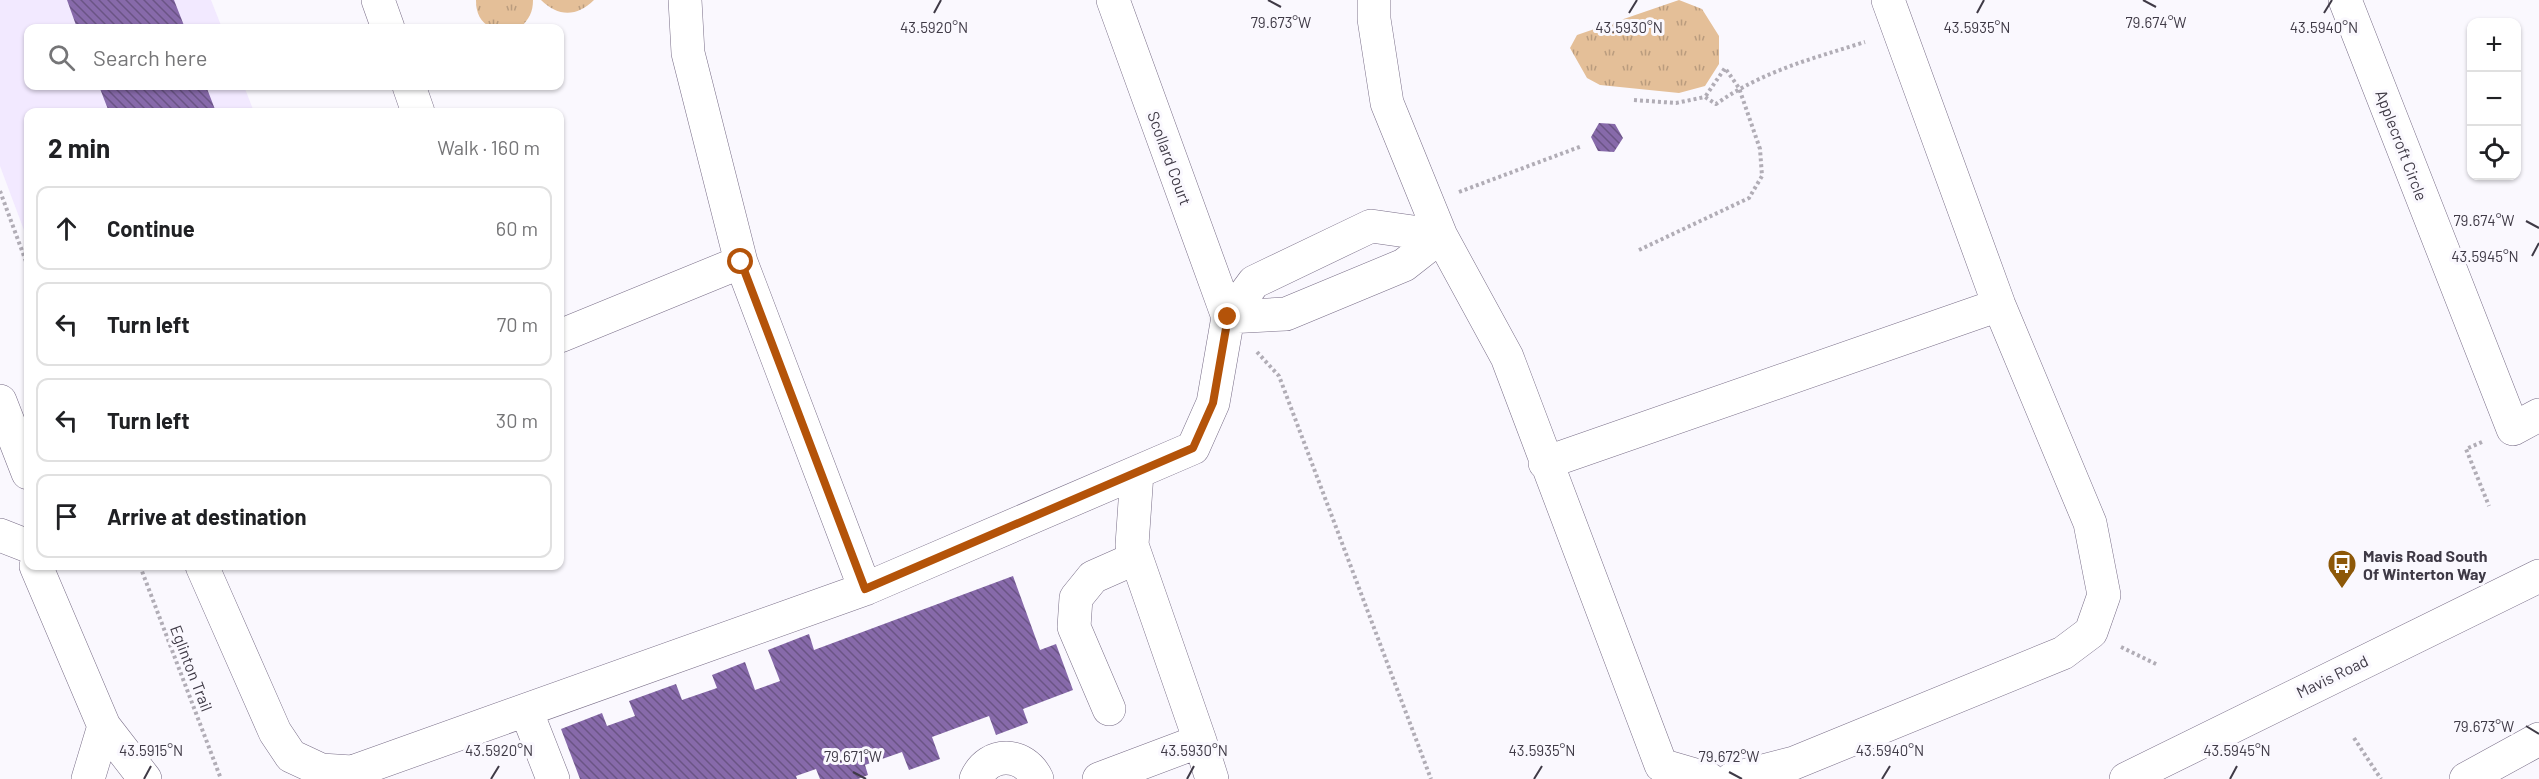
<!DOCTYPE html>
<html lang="en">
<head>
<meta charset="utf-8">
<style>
	:root { --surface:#fff; --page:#f2f2f2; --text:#202124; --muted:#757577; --line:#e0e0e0 }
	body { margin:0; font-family:Barlow,sans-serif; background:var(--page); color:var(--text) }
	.controls { position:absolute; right:18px; top:18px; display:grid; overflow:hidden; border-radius:12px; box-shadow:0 2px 4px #0004 }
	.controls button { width:54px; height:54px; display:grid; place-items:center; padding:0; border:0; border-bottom:2px solid var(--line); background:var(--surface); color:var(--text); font:30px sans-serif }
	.stop { position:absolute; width:18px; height:18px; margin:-14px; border:4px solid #b45309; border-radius:50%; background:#fff }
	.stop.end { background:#b45309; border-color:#fff; box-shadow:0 2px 6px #0008 }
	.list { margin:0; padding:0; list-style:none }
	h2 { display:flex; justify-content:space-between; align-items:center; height:78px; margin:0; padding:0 24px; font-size:26px }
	h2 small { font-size:20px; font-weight:400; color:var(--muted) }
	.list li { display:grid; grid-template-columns:39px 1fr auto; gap:18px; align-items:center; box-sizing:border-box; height:84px; margin:0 12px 12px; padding:0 12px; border:2px solid var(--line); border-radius:12px }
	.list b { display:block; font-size:22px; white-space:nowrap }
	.list em { font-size:20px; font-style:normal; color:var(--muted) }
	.icon { flex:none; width:33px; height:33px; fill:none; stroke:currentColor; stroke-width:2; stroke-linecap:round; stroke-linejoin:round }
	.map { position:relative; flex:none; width:2539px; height:779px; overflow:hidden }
	.search { position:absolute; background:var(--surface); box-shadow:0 2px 4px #0004; left:24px; top:24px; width:540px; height:66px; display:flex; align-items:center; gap:15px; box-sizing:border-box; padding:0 21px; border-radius:12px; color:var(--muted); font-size:22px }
	.panel { position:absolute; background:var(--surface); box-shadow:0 2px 4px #0004; left:24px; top:108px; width:540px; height:462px; border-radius:12px }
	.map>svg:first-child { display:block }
	.built { fill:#f2e9ff }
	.park { fill:url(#park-tufts) }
	.building { fill:url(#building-back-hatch) }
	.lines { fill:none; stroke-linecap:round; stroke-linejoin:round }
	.minor-casing { stroke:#786d87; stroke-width:34 }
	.major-casing { stroke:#786d87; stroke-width:34 }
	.path { stroke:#b1adb6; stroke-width:4; stroke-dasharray:3 3; stroke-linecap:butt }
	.minor { stroke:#fff; stroke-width:33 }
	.major { stroke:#fff; stroke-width:33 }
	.route { stroke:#b45309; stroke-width:8 }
	.ticks { fill:none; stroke:#3f3a46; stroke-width:2 }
	.labels { text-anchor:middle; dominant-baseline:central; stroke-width:6; stroke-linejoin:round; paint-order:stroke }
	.street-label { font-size:16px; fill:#3f3a46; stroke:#faf8fe }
	.poi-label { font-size:16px; font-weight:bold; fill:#3f3a46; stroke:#faf8fe; text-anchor:start }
	.ticks-label { font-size:15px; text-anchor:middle; fill:#3f3a46; stroke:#faf8fe; stroke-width:6; stroke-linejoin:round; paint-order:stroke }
</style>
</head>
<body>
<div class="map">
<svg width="2539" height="779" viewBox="0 0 2539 779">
	<defs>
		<pattern id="park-tufts" width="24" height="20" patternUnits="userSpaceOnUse" patternTransform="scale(1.5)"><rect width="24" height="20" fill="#e4bf98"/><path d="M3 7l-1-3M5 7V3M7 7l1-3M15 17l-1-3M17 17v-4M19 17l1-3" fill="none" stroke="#ba9c7e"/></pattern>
		<pattern id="building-back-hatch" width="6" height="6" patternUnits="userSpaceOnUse" patternTransform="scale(1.5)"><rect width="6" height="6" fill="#876aaa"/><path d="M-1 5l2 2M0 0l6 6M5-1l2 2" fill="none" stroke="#6a5485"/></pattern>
	</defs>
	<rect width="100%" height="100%" fill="#faf8fe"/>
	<path class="built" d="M0 0H211L222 28H28V86H244L254 112H28V241L0 166Z"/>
	<path class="park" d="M476 0H533C533 12 529 19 521 27L492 28C480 22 476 13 476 0Z
		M541 0H594C577 17 558 17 541 0Z
		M1679 0 1702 9 1719 36V64L1705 86 1679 93 1600 85 1587 78 1570 48 1577 35Z"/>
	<path class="building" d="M67 0H174L185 28H77Z
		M99 86H206L216 112H109Z
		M1599 123 1615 124 1623 138 1614 152 1598 151 1591 137Z
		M1013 576 1040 650 1056 644 1073 690 1023 709 1028 723 996 735 989 716 932 737 940 759 909 770 902 752 865 765 868 775 858 779H820L816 769 796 776 797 779H580L561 729 602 713 607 726 635 716 629 701 676 684 682 700 717 688 712 675 745 662 755 690 780 681 768 650 809 634 814 650Z"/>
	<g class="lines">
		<g class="minor-casing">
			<path id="minor" d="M378 0 388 28
				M685 0 688 53 741 262 865 589
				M1113 0 1228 317
				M1374 0V19L1387 103 1441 236 1507 357 1661 765 1709 779
				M2345 0 2513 429 2539 415
				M409 86 418 112
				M1228 317 1286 314 1404 265 1441 236
				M560 336 741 262
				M1545 463 1999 305
				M1137 473 1132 545 1200 741
				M202 566 275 732 291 756 321 770 352 772 865 589 1193 448 1213 403 1228 317 1254 282 1371 226 1441 236
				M1109 709 1074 627 1076 598 1093 577 1136 558
				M526 710 553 779
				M976 779C989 750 1024 752 1037 779
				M1099 779 1200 741 1212 779
				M1732 779 1794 763 2063 653 2091 632 2104 595 2090 523 1999 305 1888 0
				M2466 779 2539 739"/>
		</g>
		<g class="major-casing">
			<path id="major" d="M0 401 28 473
				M0 535 28 546
				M36 566 104 726 145 779
				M88 779 104 726
				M2126 779 2539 576"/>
		</g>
		<path class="path" d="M1634 100 1676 103 1705 97 1716 104C1763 71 1811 59 1865 42
			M0 191 28 267
			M1459 192 1582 146
			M1639 250 1749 198 1762 176 1760 149 1739 88 1725 68 1705 97
			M1257 352 1279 376 1431 779
			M2482 442 2466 449 2489 506
			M140 566 221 779
			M2121 647 2158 665
			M2354 738 2381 779"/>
		<use href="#minor" class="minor"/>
		<use href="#major" class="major"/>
	</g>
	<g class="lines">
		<path class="route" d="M741 262 865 589 1193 448 1213 403 1228 317"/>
	</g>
	<path class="ticks" d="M1268 0 1281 7M2143 0 2156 7M934 13 941 0M1629 13 1637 0M1977 13 1984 0M2324 13 2332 0M2526 221 2539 228M2532 256 2539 243M2526 726 2539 734M853 772 866 779M1729 772 1742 779M144 779 151 766M491 779 499 766M1187 779 1194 766M1534 779 1542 766M1882 779 1890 766M2230 779 2237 766"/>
	<defs>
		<g id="bus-pin" transform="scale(1.5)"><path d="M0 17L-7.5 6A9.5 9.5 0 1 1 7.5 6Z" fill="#8d5808" stroke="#faf8fe"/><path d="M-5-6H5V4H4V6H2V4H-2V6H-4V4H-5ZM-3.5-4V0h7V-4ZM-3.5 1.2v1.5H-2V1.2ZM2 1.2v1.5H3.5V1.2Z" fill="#fff"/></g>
	</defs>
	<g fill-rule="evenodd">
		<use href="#bus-pin" x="2342" y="564"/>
	</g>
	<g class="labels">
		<g class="street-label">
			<text transform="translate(2402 145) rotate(69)">Applecroft Circle</text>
			<text transform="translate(1170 158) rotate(70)">Scollard Court</text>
			<text transform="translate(192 668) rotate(69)">Eglinton Trail</text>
			<text transform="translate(2332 676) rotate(-26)">Mavis Road</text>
		</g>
		<g class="poi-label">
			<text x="2363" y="555">Mavis Road South<tspan x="2363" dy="18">Of Winterton Way</tspan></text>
		</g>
	</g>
	<g class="ticks-label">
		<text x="1281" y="28">79.673°W</text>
		<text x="2156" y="28">79.674°W</text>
		<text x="934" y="33">43.5920°N</text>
		<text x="1629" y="33">43.5930°N</text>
		<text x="1977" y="33">43.5935°N</text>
		<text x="2324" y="33">43.5940°N</text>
		<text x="2484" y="226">79.674°W</text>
		<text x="2485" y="262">43.5945°N</text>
		<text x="2484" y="732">79.673°W</text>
		<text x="151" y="756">43.5915°N</text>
		<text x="499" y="756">43.5920°N</text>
		<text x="1194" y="756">43.5930°N</text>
		<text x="1542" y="756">43.5935°N</text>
		<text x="1890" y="756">43.5940°N</text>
		<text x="2237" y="756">43.5945°N</text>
		<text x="853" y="762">79.671°W</text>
		<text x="1729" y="762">79.672°W</text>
	</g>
</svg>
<div class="controls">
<button>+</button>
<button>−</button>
<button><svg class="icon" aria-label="locate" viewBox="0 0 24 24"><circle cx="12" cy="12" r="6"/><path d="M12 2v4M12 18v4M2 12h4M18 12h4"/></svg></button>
</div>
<div class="stop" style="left:741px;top:262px"></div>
<div class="stop end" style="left:1228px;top:317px"></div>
<div class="search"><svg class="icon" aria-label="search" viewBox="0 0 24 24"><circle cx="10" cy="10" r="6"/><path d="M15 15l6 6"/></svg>Search here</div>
<section class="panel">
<h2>2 min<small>Walk · 160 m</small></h2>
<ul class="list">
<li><svg class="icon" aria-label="ahead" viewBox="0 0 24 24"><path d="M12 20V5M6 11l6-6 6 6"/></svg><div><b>Continue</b></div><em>60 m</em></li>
<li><svg class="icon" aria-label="left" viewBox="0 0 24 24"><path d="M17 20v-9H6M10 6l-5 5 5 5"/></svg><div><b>Turn left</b></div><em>70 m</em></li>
<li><svg class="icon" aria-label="left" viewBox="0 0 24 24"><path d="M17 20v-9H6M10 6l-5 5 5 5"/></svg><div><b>Turn left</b></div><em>30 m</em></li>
<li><svg class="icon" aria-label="arrive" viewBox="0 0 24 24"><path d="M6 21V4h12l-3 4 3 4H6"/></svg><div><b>Arrive at destination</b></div></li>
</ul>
</section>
</div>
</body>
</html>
